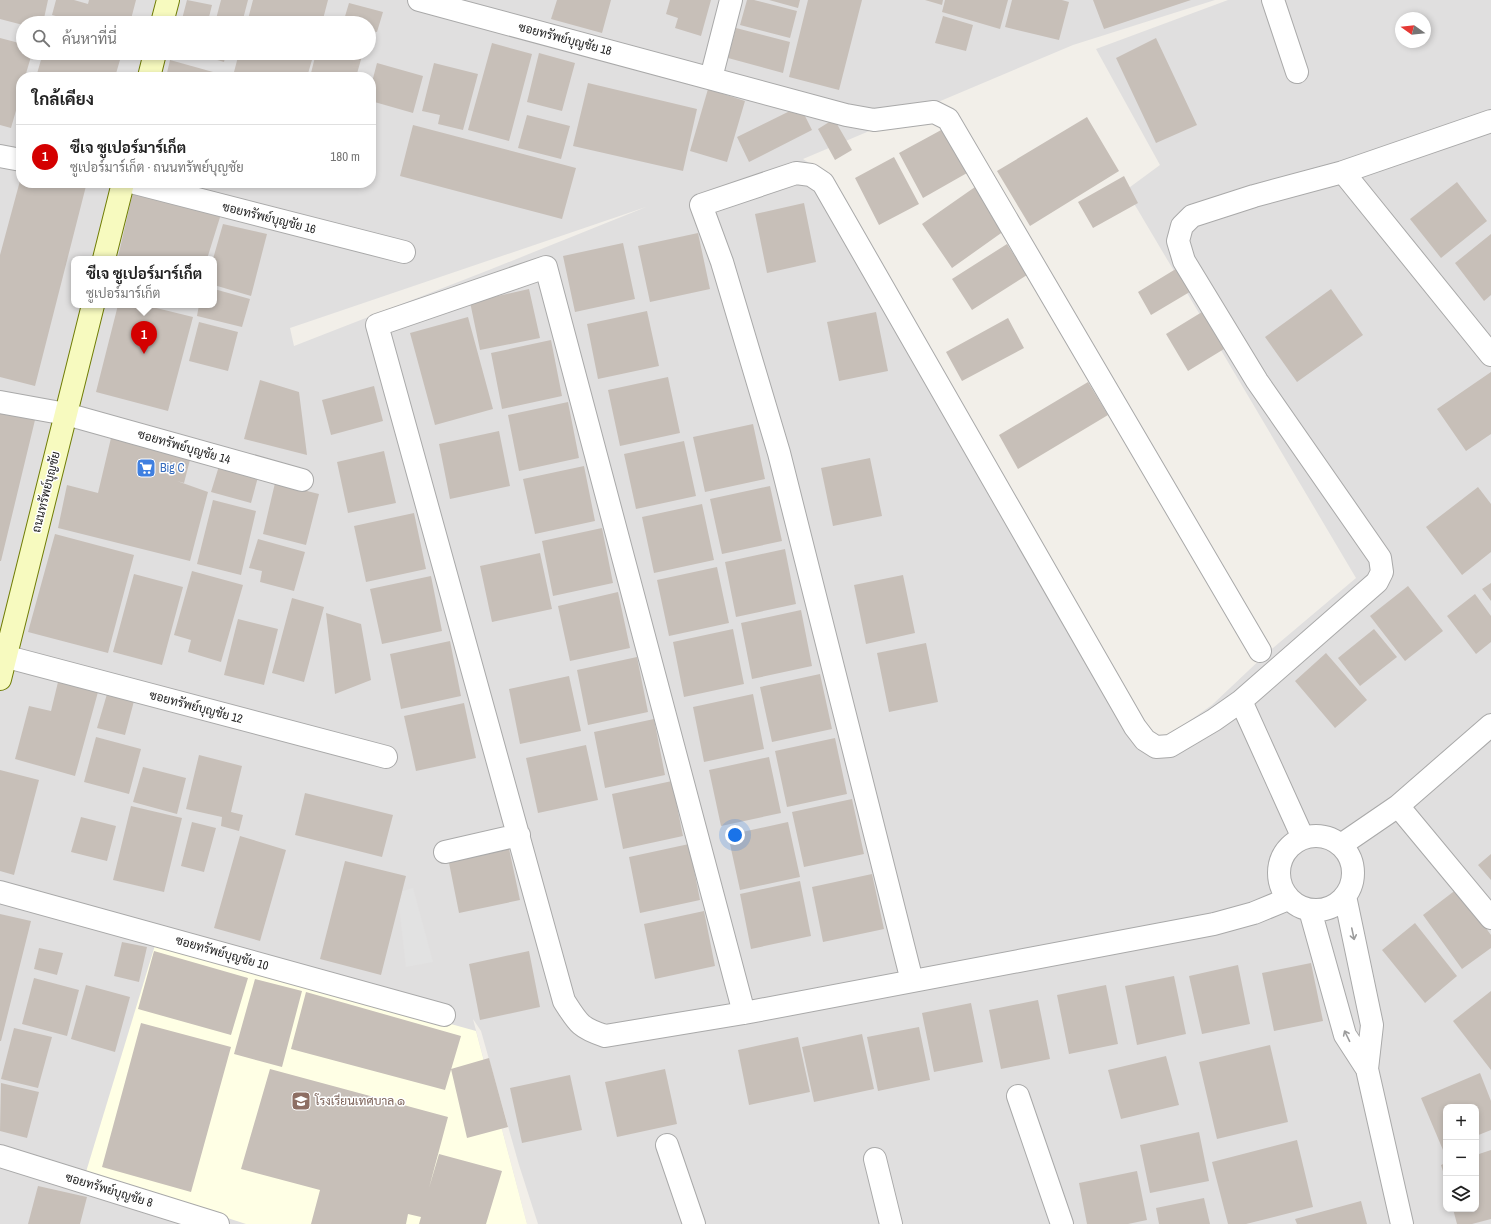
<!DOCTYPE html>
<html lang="th">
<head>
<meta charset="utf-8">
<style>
	:root { --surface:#fff; --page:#f6f6f6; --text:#222; --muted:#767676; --line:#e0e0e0; --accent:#d40000 }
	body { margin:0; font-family:"Archivo Narrow",Sarabun,sans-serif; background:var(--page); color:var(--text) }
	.controls { position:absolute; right:12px; bottom:12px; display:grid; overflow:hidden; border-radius:8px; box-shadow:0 2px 6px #0003 }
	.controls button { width:36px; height:36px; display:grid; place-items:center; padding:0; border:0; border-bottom:1px solid var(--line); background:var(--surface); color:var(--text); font:20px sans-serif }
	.compass { position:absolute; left:1395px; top:12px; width:36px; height:36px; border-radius:50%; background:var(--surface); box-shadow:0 2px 6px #0003; rotate:285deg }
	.you { position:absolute; left:735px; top:835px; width:14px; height:14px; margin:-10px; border:3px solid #fff; border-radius:50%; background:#1a73e8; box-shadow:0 0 0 6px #1a73e833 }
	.badge { display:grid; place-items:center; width:26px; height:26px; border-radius:50%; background:var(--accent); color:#fff; font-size:13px; font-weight:700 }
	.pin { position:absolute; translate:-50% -33px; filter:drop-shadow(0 1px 2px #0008) }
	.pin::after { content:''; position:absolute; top:21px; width:14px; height:12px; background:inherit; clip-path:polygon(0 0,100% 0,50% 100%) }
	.popup { position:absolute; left:71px; top:256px; width:146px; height:52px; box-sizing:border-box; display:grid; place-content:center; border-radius:8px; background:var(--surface); filter:drop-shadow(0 1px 3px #0005); font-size:13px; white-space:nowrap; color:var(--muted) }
	.popup b { font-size:15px; color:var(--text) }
	.popup::after { content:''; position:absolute; left:50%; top:100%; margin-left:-8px; border:8px solid transparent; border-top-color:var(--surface) }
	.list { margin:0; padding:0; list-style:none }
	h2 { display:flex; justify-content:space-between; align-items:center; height:52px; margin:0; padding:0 16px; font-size:17px }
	h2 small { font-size:13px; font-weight:400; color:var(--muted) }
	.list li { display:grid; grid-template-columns:26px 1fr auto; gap:12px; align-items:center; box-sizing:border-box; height:64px; padding:0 16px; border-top:1px solid var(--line) }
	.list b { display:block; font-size:15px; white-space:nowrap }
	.list p { margin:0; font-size:13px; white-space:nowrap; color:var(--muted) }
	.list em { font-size:13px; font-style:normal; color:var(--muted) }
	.icon { flex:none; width:22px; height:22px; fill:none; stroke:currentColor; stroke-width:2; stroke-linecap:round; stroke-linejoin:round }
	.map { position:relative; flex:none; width:1491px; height:1224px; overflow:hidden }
	.search { position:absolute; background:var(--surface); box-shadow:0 2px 6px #0003; left:16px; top:16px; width:360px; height:44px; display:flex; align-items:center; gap:10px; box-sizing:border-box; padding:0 14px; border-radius:22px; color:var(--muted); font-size:15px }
	.panel { position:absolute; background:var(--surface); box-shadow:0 2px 6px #0003; left:16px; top:72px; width:360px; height:116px; border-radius:16px }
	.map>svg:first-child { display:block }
	.residential { fill:#e0dfdf; fill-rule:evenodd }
	.education { fill:#ffffe5 }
	.parking { fill:#e2e2e2 }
	.building { fill:#c7bfb8 }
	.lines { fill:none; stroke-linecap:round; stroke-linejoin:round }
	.street-casing { stroke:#a9a9a9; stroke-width:24 }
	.secondary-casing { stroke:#707d05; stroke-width:24 }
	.street { stroke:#fff; stroke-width:22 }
	.secondary { stroke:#f7fabf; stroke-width:22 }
	.oneway { stroke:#9c9c9c }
	.labels { text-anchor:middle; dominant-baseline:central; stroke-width:3; stroke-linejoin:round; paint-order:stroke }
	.street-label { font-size:12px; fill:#222; stroke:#fff }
	.shop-label { font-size:12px; fill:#366cbe; stroke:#fff; text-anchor:start }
	.education-label { font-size:12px; fill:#785e54; stroke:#fff; text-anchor:start }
</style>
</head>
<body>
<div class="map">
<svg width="1491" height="1224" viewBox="0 0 1491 1224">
	<rect width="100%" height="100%" fill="#f2efe9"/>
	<path class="residential" d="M0 0H1215L1073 45 803 159 815 167 1156 744 1212 705 1266 654 1356 578 1126 190 1160 165 1096 49 1228 0H1491V1224H538L519 1165 481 1031 473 1019 527 1224H0ZM1401 18H1425V42H1401ZM23 23H369V53H23ZM21 77H371V183H21ZM646 207 489 270 294 346 290 328ZM74 259H214V305H74ZM1446 1107H1476V1209H1446Z"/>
	<path class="education" d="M156 942 476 1031 527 1224H246L86 1172Z"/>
	<path class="parking" d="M413 888 433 962 406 967 399 905 403 891Z"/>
	<path class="building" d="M0 0H48L43 23H23V25L0 19Z
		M56 0H74L88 4 89 0H136L130 23H82L52 15Z
		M187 0 212 5 209 17 216 19 221 0H248L242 23H181Z
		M253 0H328L322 23H247Z
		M557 0H611L602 33 551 19Z
		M670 0H711L701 36 675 28 678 18 666 14Z
		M747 0H754L797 11 790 38 740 25Z
		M769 0H800L798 8Z
		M808 0H862L839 90 789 77Z
		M925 0H943L942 5Z
		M945 0H1008L1000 29 942 12Z
		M1012 0H1062L1069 2 1059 40 1005 27Z
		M1093 0H1191L1104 29Z
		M349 3 383 12 377 32 369 30V23H343Z
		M943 16 973 25 966 51 935 43Z
		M736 28 790 42 783 73 728 58Z
		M0 38 23 44V53H32L25 77H21V93L11 128 0 125Z
		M1156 38 1197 125 1156 143 1116 58Z
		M492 43 532 54 509 141 468 130Z
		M43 53H122L115 77H36Z
		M194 53H226L224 62Z
		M239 53H314L307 77H251L234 72Z
		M316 53H349L362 56 356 77H310Z
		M539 53 575 63 562 111 527 102Z
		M170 60 231 77H166Z
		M377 63 423 76 413 113 371 101V86Z
		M434 63 478 74 463 130 438 124 440 115 422 111Z
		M588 83 697 109 683 171 573 146Z
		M708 89 745 101 727 162 690 151Z
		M800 106 812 130 749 162 737 137Z
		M527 115 570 126 561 159 518 148Z
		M1087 117 1119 171 1030 226 997 171Z
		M834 119 852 150 835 160 818 129Z
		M413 125 576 168 562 219 400 176Z
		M943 129 967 173 923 198 899 153Z
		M894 157 919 204 879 225 855 178Z
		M1124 176 1138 203 1093 228 1078 202Z
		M21 177V183H74L86 186 35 386 0 377V255Z
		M1457 182 1487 221 1441 258 1410 219Z
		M975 187 1004 231 952 268 922 224Z
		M133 192 221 214 207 259H126L118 257Z
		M804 203 816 262 767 273 755 214Z
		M223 224 267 234 251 296 214 285 213 259Z
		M698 233 710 289 650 302 638 246Z
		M1491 234V295L1484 301 1455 263Z
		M623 243 635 299 575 312 563 256Z
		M1007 244 1027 275 972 310 952 279Z
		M1179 267 1193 290 1151 315 1138 292Z
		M214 289 250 299 242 327 197 316 199 305H214Z
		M529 289 540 338 480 350 470 302Z
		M1331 289 1363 335 1297 382 1265 337Z
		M118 305H144L193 317 168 411 96 392Z
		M647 311 659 366 598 379 587 324Z
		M876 312 888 371 839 381 827 322Z
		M1202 312 1224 349 1188 371 1166 334Z
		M468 317 493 409 435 425 410 333Z
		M1008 318 1024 348 962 381 946 352Z
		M199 322 238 332 228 371 189 361Z
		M551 340 562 396 502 409 491 353Z
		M1491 372V434L1466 451 1437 409Z
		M668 377 680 433 620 446 608 390Z
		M260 380 299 392 307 455 244 439Z
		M1088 382 1108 415 1018 469 999 435Z
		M374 386 383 421 331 435 322 400Z
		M568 402 579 458 519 471 508 415Z
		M0 411 35 420 1 561H0Z
		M753 424 765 479 705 492 693 437Z
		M499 431 510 486 450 499 439 444Z
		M111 438 191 456 184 483 177 481 208 492 190 561 58 528 67 485 98 493Z
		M684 441 696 496 636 509 624 454Z
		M384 451 396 503 348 513 337 462Z
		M870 458 882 516 833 526 821 468Z
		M219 466 258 477 251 503 211 492Z
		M584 466 595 521 535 534 523 479Z
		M275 483 319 494 306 545 263 534Z
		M770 486 782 541 722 554 710 499Z
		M1478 487 1491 504V552L1462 575 1426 527Z
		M213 500 256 511 241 575 197 564Z
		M702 504 714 560 654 573 642 517Z
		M414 513 426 569 366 582 354 526Z
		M602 528 613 583 553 596 542 541Z
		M55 534 134 555 108 653 28 632Z
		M258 539 305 552 294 591 260 582 262 571 249 568Z
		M785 549 796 604 736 617 725 562Z
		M540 553 552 609 492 622 480 566Z
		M717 567 729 623 669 636 657 580Z
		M192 571 243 585 221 662 188 652 191 640 174 635Z
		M134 574 183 587 162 665 113 652Z
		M903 575 915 633 866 644 854 585Z
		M431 576 442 631 382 644 370 589Z
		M1491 583V601L1482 589Z
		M1408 586 1443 631 1405 661 1370 616Z
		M618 592 630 648 570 661 558 606Z
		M1475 594 1491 616V642L1476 654 1447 616Z
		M292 598 324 607 304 682 272 673Z
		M801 610 812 666 752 679 741 623Z
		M326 613 361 624 371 680 335 694Z
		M238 619 278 629 264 685 224 675Z
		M733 629 744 684 684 697 673 642Z
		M1374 629 1397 657 1360 686 1338 658Z
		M450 641 461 696 401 709 390 654Z
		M926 643 938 702 889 712 877 653Z
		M1326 653 1367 700 1335 728 1295 681Z
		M637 657 648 712 588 725 577 670Z
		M820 674 832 729 772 742 760 687Z
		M569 676 581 731 520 744 509 689Z
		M58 682 98 692 75 776 15 759 29 706 51 711Z
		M107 694 134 701 125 735 97 728Z
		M753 694 764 749 704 762 693 707Z
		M464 703 476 758 416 771 404 716Z
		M654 719 665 775 605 788 594 732Z
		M96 737 141 749 129 794 84 782Z
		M835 738 847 794 787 807 775 751Z
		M586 745 598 800 538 813 526 758Z
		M199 755 242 766 231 812 243 815 239 831 221 826 222 817 186 809Z
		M769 757 781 813 721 826 709 770Z
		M143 767 186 778 177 814 133 802Z
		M0 770 39 780 14 875 0 871Z
		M672 781 683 836 623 849 612 794Z
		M305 793 393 815 382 857 295 835Z
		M852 799 864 854 804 867 792 812Z
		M131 806 182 818 164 892 113 880Z
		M81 817 116 826 107 861 71 852Z
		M192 822 216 828 204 872 181 866Z
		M788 822 800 877 740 890 728 835Z
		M240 836 286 850 260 941 214 928Z
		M508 844 520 900 459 913 448 858Z
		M689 844 700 900 640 913 629 857Z
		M1491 854V880L1478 865Z
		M345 861 406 876 381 975 320 959Z
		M872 874 884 929 823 942 812 887Z
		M800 881 811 936 751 949 740 894Z
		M1457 889 1491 935V948L1462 969 1423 915Z
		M704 911 715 966 655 979 644 924Z
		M0 914 31 921 1 1041H0Z
		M1415 923 1457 976 1425 1003 1382 950Z
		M122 942 147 947 139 982 114 976Z
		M39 948 63 953 57 975 34 969Z
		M154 951 248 978 231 1035 138 1009Z
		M529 951 540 1007 480 1020 469 964Z
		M1311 963 1323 1021 1274 1031 1262 973Z
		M1238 965 1250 1024 1202 1034 1189 976Z
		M1174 976 1186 1034 1137 1045 1125 986Z
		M34 978 79 990 67 1036 22 1024Z
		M255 979 302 991 282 1067 234 1054Z
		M86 985 130 997 115 1052 71 1039Z
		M1106 985 1118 1044 1069 1054 1057 995Z
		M1491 991V1070L1453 1021Z
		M306 992 461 1036 445 1090 291 1049Z
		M1038 1000 1050 1059 1001 1069 989 1010Z
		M971 1003 983 1062 934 1072 922 1013Z
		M141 1023 231 1047 191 1192 102 1167Z
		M919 1027 930 1080 878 1091 867 1037Z
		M14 1028 52 1037 38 1088 1 1079Z
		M862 1034 874 1089 814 1102 802 1047Z
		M798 1037 810 1092 749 1105 738 1050Z
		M1270 1045 1288 1122 1217 1139 1199 1062Z
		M1166 1056 1179 1105 1121 1119 1108 1070Z
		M489 1058 508 1127 467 1138 451 1069Z
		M270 1069 448 1117 429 1188 439 1154 502 1171 486 1224H419L421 1217 408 1214 406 1224H311L320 1190 241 1169Z
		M665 1069 677 1124 617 1137 605 1082Z
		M1480 1073 1491 1101V1130L1476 1136V1107H1446V1149L1443 1150 1421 1098Z
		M570 1075 582 1130 522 1143 510 1088Z
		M1 1083 39 1092 27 1138 0 1131Z
		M1199 1132 1209 1181 1150 1193 1140 1145Z
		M1297 1140 1313 1207 1246 1224H1228L1212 1162Z
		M1491 1150V1219L1472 1224H1457L1453 1209H1476V1155Z
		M1446 1163V1181L1441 1165Z
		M1137 1171 1147 1220 1128 1224H1087L1079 1183Z
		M38 1186 87 1197 80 1224H28Z
		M1204 1198 1210 1224H1159L1156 1208Z
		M1361 1201 1367 1224H1297L1295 1219Z"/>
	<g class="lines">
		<g class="street-casing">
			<path id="street" d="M419 0 846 115 874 120 934 112 948 119 1260 651
				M1273 0 1297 72
				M711 78 731 0
				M0 156 21 160
				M1343 172 1491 355
				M135 183 404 252
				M0 402 66 414 302 480
				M0 655 386 757
				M1241 701 1303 838
				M1398 806 1491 918
				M1279 873a37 37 0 1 1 74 0a37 37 0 1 1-74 0Z
				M1341 845 1398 806 1491 725
				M445 852 519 835
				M0 892 444 1015
				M1345 896 1372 1025 1367 1069 1402 1224
				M1310 910 1345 1035 1367 1069
				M912 981 779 453 722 262 701 205 796 173 811 175 823 183 1135 727 1145 740 1156 747 1170 746 1214 720 1241 701 1377 582 1382 572 1380 558 1257 381 1184 261 1178 241 1182 226 1192 216 1254 196 1343 172 1491 121
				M744 1013 546 267 377 325 564 1001C578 1023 580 1028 605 1036L744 1013 1214 924 1254 913 1288 899
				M1018 1096 1062 1224
				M667 1145 694 1224
				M0 1156 218 1224
				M875 1159 891 1224"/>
		</g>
		<g class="secondary-casing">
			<path id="secondary" d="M162 23 168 0
				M149 77 155 53
				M104 259 123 183
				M0 679 93 305"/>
		</g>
		<use href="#street" class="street"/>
		<use href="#secondary" class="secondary"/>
	</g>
	<defs><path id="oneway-shaft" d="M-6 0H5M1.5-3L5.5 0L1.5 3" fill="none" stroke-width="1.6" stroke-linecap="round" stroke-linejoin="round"/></defs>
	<g class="oneway">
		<use href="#oneway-shaft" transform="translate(1353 934) rotate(78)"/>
		<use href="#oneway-shaft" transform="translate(1347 1036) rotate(-116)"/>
	</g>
	<defs>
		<g id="supermarket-square" transform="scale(1)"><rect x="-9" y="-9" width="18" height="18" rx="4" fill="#3f7fe0" stroke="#fff"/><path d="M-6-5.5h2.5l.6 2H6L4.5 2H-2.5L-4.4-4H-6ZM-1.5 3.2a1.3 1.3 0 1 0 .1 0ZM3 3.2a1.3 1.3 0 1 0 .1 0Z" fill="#fff"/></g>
		<g id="school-square" transform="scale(1)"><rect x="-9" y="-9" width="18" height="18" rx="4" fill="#8d6e63" stroke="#fff"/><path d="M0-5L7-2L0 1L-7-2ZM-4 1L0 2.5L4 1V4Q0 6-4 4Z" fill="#fff"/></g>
	</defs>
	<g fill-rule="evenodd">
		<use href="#supermarket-square" x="146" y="468"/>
		<use href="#school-square" x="301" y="1101"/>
	</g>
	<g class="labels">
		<g class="street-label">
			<text transform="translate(565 39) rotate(15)">ซอยทรัพย์บุญชัย 18</text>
			<text transform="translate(269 218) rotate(14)">ซอยทรัพย์บุญชัย 16</text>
			<text transform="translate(184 447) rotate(16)">ซอยทรัพย์บุญชัย 14</text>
			<text transform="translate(46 492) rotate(-76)">ถนนทรัพย์บุญชัย</text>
			<text transform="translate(196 707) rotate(15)">ซอยทรัพย์บุญชัย 12</text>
			<text transform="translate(222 953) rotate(16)">ซอยทรัพย์บุญชัย 10</text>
			<text transform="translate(109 1190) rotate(17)">ซอยทรัพย์บุญชัย 8</text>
		</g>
		<g class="shop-label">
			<text x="160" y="468">Big C</text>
		</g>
		<g class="education-label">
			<text x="315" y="1101">โรงเรียนเทศบาล ๑</text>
		</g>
	</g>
</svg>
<div class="controls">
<button>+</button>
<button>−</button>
<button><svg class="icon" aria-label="layers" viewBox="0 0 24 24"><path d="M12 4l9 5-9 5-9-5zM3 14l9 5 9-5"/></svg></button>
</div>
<svg class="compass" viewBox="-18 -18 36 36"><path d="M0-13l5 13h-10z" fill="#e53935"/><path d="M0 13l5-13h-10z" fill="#767676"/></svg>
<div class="you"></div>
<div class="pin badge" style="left:144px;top:354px">1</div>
<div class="popup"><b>ซีเจ ซูเปอร์มาร์เก็ต</b>ซูเปอร์มาร์เก็ต</div>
<div class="search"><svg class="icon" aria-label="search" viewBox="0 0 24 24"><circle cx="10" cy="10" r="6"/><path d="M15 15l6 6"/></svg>ค้นหาที่นี่</div>
<section class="panel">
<h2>ใกล้เคียง<small></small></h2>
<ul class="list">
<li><span class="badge">1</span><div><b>ซีเจ ซูเปอร์มาร์เก็ต</b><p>ซูเปอร์มาร์เก็ต · ถนนทรัพย์บุญชัย</p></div><em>180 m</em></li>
</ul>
</section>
</div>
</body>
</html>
